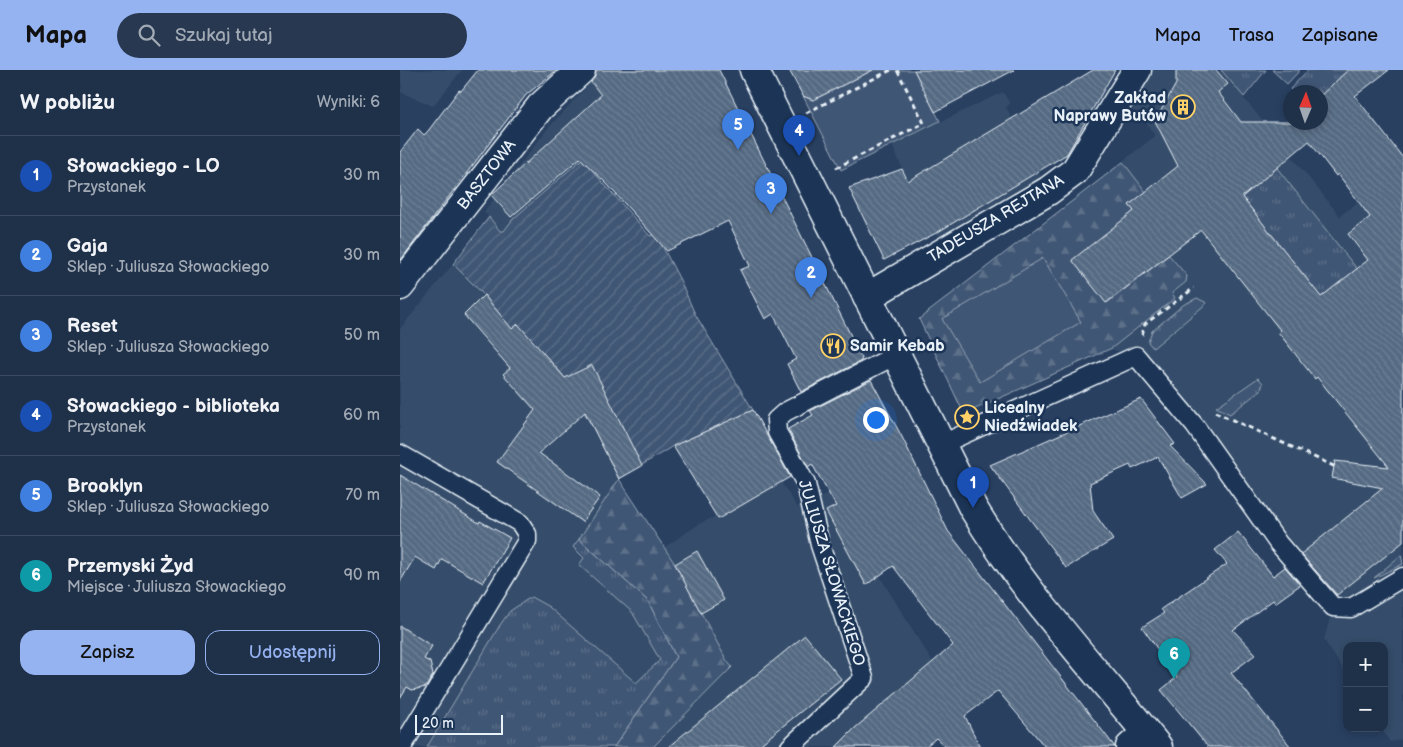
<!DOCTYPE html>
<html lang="pl">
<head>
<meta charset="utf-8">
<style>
	:root { --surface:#1f3049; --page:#273850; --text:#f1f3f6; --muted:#a1a9b4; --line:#3c4b61; --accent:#95b2f1 }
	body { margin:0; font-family:"Balsamiq Sans",sans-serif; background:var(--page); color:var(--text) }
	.controls { position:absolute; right:15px; bottom:15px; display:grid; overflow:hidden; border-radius:10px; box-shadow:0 2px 8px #0003 }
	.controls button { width:45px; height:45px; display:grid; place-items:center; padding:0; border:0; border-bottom:1px solid var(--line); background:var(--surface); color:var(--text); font:25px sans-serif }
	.compass { position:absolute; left:883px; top:15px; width:45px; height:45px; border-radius:50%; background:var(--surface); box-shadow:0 2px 8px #0003; rotate:2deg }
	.scale { position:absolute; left:15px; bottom:12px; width:88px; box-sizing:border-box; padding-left:5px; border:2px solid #e8f1f8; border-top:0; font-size:14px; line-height:18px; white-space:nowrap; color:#e8f1f8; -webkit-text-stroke:4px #1d3557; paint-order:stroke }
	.you { position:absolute; left:475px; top:349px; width:18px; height:18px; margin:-12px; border:4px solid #fff; border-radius:50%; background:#1a73e8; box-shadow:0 0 0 8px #1a73e833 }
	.badge { display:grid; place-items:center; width:32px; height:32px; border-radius:50%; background:var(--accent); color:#fff; font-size:16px; font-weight:700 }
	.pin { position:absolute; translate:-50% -41px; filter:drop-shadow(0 1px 2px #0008) }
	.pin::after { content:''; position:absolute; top:26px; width:18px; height:15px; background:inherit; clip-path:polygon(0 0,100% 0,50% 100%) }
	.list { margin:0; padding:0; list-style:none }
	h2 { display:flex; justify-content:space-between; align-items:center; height:65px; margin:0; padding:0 20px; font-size:21px }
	h2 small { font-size:16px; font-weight:400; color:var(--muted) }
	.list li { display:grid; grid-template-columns:32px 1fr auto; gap:15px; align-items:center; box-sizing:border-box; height:80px; padding:0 20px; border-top:1px solid var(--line) }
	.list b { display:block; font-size:19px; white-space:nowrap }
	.list p { margin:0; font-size:16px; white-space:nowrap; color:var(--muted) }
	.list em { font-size:16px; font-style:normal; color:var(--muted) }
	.actions { display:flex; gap:10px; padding:15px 20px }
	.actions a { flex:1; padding:11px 0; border:1px solid var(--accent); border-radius:15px; text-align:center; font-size:18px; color:var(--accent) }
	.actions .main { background:var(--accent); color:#111 }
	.icon { flex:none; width:28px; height:28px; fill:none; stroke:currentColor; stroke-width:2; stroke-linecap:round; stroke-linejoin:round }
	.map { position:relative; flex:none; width:1003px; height:677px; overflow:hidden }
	header { display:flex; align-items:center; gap:30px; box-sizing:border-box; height:70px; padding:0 25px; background:var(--accent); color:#111 }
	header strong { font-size:24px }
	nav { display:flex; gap:28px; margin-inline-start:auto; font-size:18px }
	.search { width:350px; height:45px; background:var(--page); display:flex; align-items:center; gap:12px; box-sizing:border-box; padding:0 18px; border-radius:28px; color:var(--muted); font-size:19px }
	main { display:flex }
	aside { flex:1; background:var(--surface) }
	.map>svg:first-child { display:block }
	.built { fill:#364d6b }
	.grass { fill:url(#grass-tufts); stroke:#94a4b6 }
	.forest { fill:url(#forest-firs); stroke:#94a4b6 }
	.park { fill:#415774; stroke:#94a4b6 }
	.garden { fill:url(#garden-furrows); stroke:#94a4b6 }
	.building { fill:url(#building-back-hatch); stroke:#e8f1f8; fill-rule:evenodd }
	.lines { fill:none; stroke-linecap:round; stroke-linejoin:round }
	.service-casing { stroke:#e8f1f8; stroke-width:21 }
	.minor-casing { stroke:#e8f1f8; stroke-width:31 }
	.tertiary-casing { stroke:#e8f1f8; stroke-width:31 }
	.path { stroke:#e8f1f8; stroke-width:3; stroke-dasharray:5 4; stroke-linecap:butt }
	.service { stroke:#1d3557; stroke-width:18 }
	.minor { stroke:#1d3557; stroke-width:28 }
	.tertiary { stroke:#1d3557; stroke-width:28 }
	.labels { text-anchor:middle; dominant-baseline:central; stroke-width:5; stroke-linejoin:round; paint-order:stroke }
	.poi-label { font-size:16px; font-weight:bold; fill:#e8f1f8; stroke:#1d3557; text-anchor:start }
	.street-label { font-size:16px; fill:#e8f1f8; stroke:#1d3557 }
</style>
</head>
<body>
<header>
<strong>Mapa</strong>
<div class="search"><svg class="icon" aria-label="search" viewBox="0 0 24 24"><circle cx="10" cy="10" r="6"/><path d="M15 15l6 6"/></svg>Szukaj tutaj</div>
<nav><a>Mapa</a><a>Trasa</a><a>Zapisane</a></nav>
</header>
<main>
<aside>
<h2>W pobliżu<small>Wyniki: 6</small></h2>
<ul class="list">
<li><span class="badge" style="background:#1a4fb4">1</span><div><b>Słowackiego - LO</b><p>Przystanek</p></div><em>30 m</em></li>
<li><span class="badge" style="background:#3f7fe0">2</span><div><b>Gaja</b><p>Sklep · Juliusza Słowackiego</p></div><em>30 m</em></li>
<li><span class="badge" style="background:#3f7fe0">3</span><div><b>Reset</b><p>Sklep · Juliusza Słowackiego</p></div><em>50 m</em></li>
<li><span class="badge" style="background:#1a4fb4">4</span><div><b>Słowackiego - biblioteka</b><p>Przystanek</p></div><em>60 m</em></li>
<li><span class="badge" style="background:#3f7fe0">5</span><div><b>Brooklyn</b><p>Sklep · Juliusza Słowackiego</p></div><em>70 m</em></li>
<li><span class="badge" style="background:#0f9aa8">6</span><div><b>Przemyski Żyd</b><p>Miejsce · Juliusza Słowackiego</p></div><em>90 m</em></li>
</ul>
<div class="actions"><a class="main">Zapisz</a><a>Udostępnij</a></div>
</aside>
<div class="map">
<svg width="1003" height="677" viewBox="0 0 1003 677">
	<defs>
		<pattern id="grass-tufts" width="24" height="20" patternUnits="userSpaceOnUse" patternTransform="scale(1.25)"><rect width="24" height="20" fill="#415774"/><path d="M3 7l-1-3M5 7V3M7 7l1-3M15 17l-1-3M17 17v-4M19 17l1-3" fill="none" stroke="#5c7089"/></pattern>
		<pattern id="forest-firs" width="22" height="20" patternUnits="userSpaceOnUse" patternTransform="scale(1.25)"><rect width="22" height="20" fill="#415774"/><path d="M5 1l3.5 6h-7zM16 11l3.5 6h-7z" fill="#5c7089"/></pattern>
		<pattern id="garden-furrows" width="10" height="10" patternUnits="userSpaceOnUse" patternTransform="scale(1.25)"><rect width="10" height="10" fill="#415774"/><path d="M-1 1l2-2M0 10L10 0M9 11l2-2" fill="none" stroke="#5c7089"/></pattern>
		<pattern id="building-back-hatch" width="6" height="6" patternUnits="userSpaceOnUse" patternTransform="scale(1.25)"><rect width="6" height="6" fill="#556a83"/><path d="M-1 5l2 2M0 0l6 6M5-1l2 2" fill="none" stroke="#6d8095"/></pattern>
	</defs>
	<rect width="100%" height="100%" fill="#294061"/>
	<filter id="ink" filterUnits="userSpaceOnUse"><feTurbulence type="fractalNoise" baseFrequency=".02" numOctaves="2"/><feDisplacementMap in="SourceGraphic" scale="10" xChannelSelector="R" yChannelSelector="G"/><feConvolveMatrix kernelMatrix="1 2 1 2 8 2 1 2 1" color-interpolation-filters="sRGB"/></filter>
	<g filter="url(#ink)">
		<path class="built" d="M0 0H62L33 36 0 22 2 17Z
			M737 0H821L940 146 1003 97V669L990 672 981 658H984V576H947V605L924 570 933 537 736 286 711 279 564 344 519 249 755 66 746 52 721 29Z
			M191 12 223 53 113 149 104 161H101L84 142 148 58Z
			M603 22 610 34 606 37 648 121 547 179 508 111 492 75Z
			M53 194 84 225 111 259 118 254 162 304 196 363 219 409 265 477 299 454 348 431 381 412 397 437 429 424 543 609 480 677H0V259Z"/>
		<path class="grass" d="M821 0H866L844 27Z
			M872 0H900L887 14Z
			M908 0H948L921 26V22H893L890 19Z
			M877 98 957 199 921 227 842 127Z
			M797 228 807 233 753 278 748 272 752 261 783 235Z
			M858 308 863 313 861 320 830 344 816 337Z
			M179 469 248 531 276 587 214 677H27L100 555 110 541 131 527 149 537 236 613 260 590 232 542 179 495 184 488 173 477Z
			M1001 485 1003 494 974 508Z"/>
		<path class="forest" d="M723 92 746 122 729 135 734 141 673 191 707 233 769 185 787 206 786 212 772 223 775 228 712 278 564 344 519 249Z
			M219 409 275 494 327 591 332 597 253 677H214L276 587 248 531 179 469Z"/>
		<path class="park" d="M473 0H514L540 51 441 100 403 26 413 30Z
			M643 188 681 252 580 312 542 249Z"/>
		<path class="garden" d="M182 89 250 166 256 164 280 210 295 244 353 340 273 376 219 409 196 363 162 304 118 255 112 259 84 225 53 194 89 147 100 161H104L113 149Z"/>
		<path class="building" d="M78 0H157L126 25 0 191V82L18 59 24 65 28 61 59 20 61 21Z
			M196 0H319L462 288 461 291 401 322 387 294 396 289 373 244 365 249 340 200 350 196 328 151 267 181 206 113 180 88 111 147 91 125 201 25 191 12Z
			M389 0H473L413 30 403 26Z
			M514 0H614L535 42Z
			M693 0H715L667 84 538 162 484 190 449 118 502 99 508 111Z
			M776 0H816L828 14 818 22 841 52H920V26L948 0H989L955 26 1003 88V472L937 525 901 484 983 418 932 408 935 391 989 397 917 307 915 309 878 262 880 260 801 160 706 233 672 190 734 141 729 135 778 96 755 51 776 14ZM909 71 936 106 938 104 970 147 948 164 968 190 921 227 842 127Z
			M84 225 112 259 118 254 165 308 192 295 242 396 219 409 185 342 139 383 200 427 182 452 97 392 135 340 103 304 110 298 64 245Z
			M471 310 502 367 548 461 715 677H645L598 621 565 646 580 677H546L536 668 525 677H436L455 658 553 575 493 496 466 515 426 441 436 436 412 394 408 397 388 359 413 345 410 341Z
			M741 329 775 374 770 376 807 414 782 428 758 387 732 399 730 395 690 413 693 441 713 470 666 498 590 395Z
			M353 340 390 407 318 449 273 376Z
			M0 405 79 453 80 451 110 468 83 513 42 489 36 500 15 487 0 512Z
			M838 462 873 506 885 497 900 515 875 533 873 530 833 560 856 584 831 603 891 677H808L761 620 777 607 742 557 764 543 761 539 827 494 815 480Z
			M297 481 324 530 301 543 275 494Z
			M0 556 32 576 24 589 30 592 33 605 26 617 12 620 7 617 0 628Z
			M405 565 441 609 357 677H268Z"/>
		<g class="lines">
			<g class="service-casing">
				<path id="service" d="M540 375 736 286 795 356 878 473 933 537 951 538 1003 507
					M0 384 120 453 127 464V471L2 677
					M390 677 464 608 420 475 406 414 377 362 376 350 385 342 496 285"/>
			</g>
			<g class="minor-casing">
				<path id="minor" d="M0 216 140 37 181 0
					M467 227 648 121 675 101 737 0
					M730 677 746 663"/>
			</g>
			<g class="tertiary-casing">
				<path id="tertiary" d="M354 0 573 438C625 524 694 598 758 677"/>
			</g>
			<path class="path" d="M406 43 491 0
				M436 98 524 53 497 0
				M742 265 745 254 794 218
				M815 342 938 398"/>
			<use href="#service" class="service"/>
			<use href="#minor" class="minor"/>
			<use href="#tertiary" class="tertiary"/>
		</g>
	</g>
	<defs>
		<g id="building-ring" transform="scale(1.25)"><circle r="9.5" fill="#1d3557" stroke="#ffd166" stroke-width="1.5"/><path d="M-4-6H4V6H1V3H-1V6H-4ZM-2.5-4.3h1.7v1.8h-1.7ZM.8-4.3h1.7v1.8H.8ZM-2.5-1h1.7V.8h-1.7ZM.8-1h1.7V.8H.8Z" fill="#ffd166"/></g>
		<g id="restaurant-ring" transform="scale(1.25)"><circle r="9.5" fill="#1d3557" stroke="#ffd166" stroke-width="1.5"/><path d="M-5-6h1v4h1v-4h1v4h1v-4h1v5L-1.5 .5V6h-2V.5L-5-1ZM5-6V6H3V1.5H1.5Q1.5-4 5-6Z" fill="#ffd166"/></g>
		<g id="sight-ring" transform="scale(1.25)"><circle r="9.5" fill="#1d3557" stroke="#ffd166" stroke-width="1.5"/><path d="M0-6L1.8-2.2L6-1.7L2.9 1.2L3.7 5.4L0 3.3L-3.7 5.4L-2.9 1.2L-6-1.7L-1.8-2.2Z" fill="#ffd166"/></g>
	</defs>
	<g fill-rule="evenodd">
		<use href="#building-ring" x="783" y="37"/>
		<use href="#restaurant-ring" x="433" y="276"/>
		<use href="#sight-ring" x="567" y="347"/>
	</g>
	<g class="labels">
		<g class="poi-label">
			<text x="766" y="28" text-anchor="end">Zakład<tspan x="766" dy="18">Naprawy Butów</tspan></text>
			<text x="450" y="276">Samir Kebab</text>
			<text x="584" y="338">Licealny<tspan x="584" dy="18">Niedźwiadek</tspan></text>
		</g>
		<g class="street-label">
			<text transform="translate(87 105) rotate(-52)">BASZTOWA</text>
			<text transform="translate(596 149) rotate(-31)">TADEUSZA REJTANA</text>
			<text transform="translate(431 503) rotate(73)">JULIUSZA SŁOWACKIEGO</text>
		</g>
	</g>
</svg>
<div class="controls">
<button>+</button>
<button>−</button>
</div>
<svg class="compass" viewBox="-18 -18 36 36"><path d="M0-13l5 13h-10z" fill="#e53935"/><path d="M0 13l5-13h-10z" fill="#a1a9b4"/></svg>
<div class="scale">20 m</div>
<div class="you"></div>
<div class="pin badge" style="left:573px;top:438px;background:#1a4fb4">1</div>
<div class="pin badge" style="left:411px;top:228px;background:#3f7fe0">2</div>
<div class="pin badge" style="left:371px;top:144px;background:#3f7fe0">3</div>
<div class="pin badge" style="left:399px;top:86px;background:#1a4fb4">4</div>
<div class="pin badge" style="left:338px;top:80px;background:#3f7fe0">5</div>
<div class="pin badge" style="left:774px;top:609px;background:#0f9aa8">6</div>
</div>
</main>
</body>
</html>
